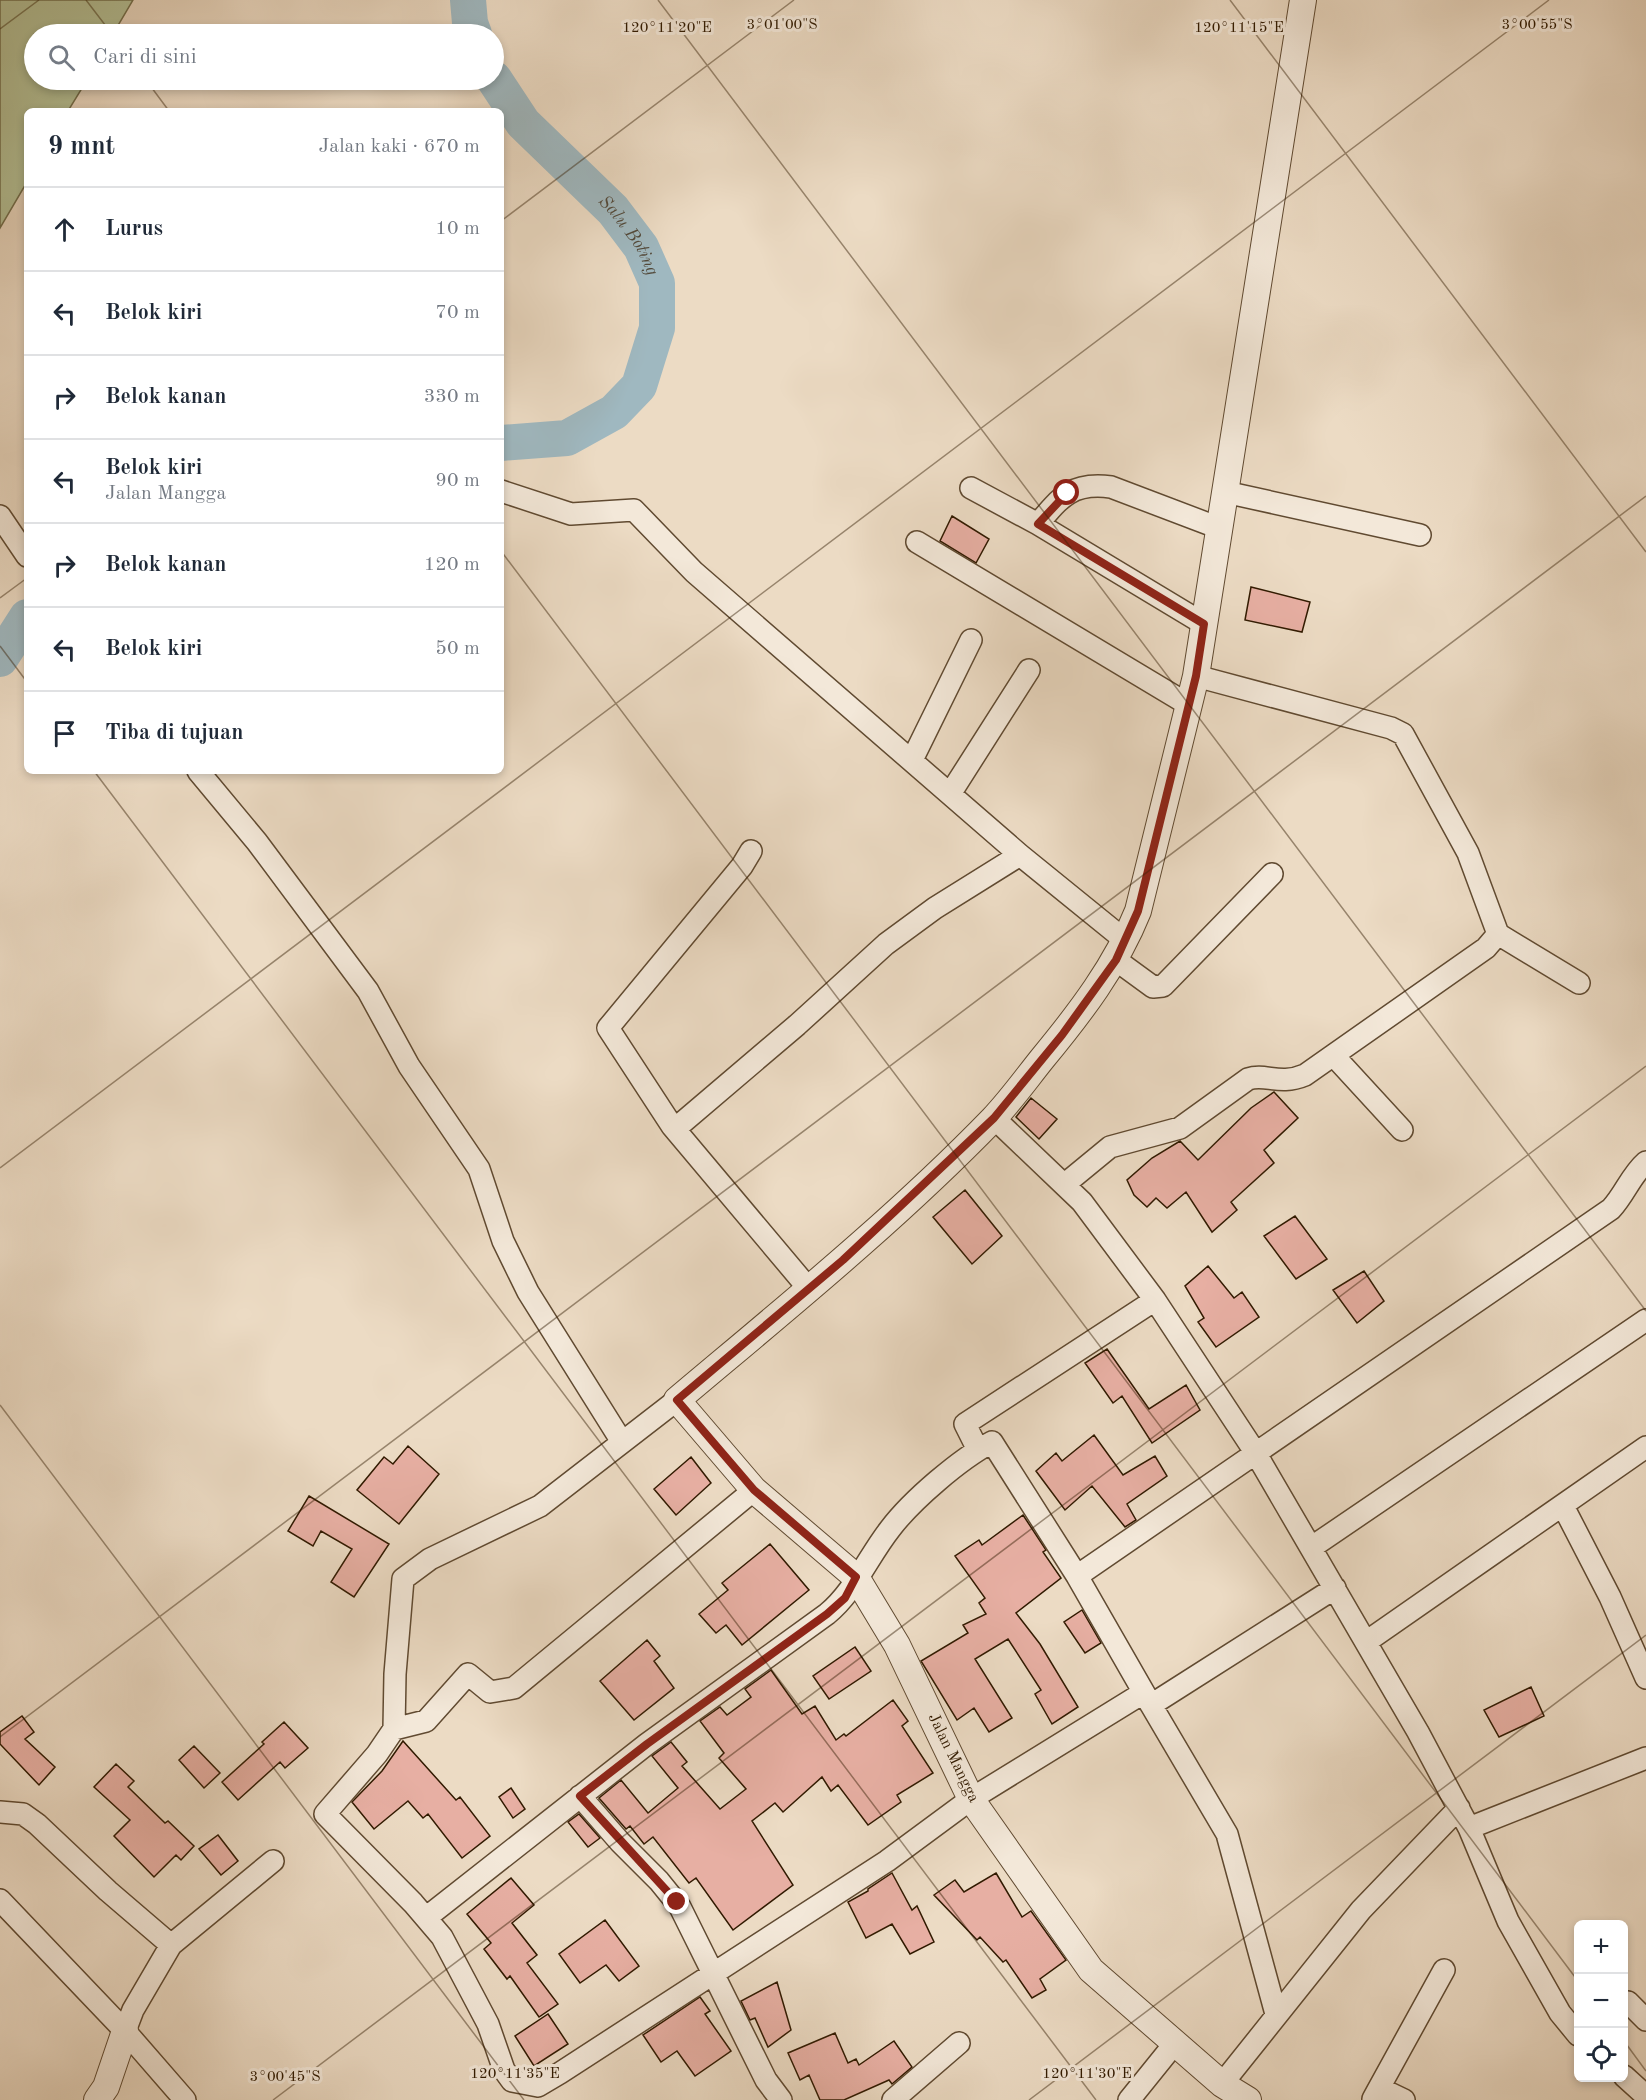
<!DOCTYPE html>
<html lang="id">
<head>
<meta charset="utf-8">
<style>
	:root { --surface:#fff; --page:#f6f6f7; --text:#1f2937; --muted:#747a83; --line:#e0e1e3 }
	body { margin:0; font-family:"Old Standard TT",serif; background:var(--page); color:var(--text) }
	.controls { position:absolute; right:18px; bottom:18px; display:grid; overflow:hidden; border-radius:9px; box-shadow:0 3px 9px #0003 }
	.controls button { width:54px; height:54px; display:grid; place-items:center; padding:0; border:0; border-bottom:2px solid var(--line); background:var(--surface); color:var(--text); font:30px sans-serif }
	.stop { position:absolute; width:18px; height:18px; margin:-14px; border:4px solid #8f2418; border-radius:50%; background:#fff }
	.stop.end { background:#8f2418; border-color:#fff; box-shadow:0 2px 6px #0008 }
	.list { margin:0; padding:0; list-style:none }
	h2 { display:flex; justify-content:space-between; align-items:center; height:78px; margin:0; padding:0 24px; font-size:26px }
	h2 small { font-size:20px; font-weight:400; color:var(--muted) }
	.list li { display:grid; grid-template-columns:39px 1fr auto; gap:18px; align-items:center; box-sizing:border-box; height:84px; padding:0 24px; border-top:2px solid var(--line) }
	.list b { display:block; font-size:22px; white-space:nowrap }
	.list p { margin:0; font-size:20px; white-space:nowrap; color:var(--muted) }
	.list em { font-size:20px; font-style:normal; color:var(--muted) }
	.icon { flex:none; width:33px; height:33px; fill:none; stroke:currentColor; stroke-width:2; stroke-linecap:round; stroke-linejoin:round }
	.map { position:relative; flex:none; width:1646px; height:2100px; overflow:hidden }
	.search { position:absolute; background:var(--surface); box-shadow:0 3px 9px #0003; left:24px; top:24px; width:480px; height:66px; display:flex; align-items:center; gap:15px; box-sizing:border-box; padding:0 21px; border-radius:33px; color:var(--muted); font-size:22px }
	.panel { position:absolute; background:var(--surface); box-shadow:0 3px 9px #0003; left:24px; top:108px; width:480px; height:666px; border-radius:9px }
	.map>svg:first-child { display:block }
	.green { fill:#b4c197; stroke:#726e4c; stroke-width:1.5 }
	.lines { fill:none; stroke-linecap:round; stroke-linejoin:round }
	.river { stroke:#9fb8c0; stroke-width:36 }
	.building { fill:#e7afa3; stroke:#311a00; stroke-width:1.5 }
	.minor-casing { stroke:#604a31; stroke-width:24 }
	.tertiary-casing { stroke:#604a31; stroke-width:28 }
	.minor { stroke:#f3e8d9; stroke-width:21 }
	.tertiary { stroke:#f3e8d9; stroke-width:26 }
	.route { stroke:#8f2418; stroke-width:8 }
	.ticks { fill:none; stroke:#311a00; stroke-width:1.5; stroke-opacity:0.45 }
	.labels { text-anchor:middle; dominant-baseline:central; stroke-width:6; stroke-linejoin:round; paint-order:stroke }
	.street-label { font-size:16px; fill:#311a00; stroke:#f3e8d9 }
	.water-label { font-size:18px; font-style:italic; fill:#52493a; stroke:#f3e8d9 }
	.ticks-label { font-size:15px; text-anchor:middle; fill:#311a00; stroke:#f3e8d9; stroke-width:6; stroke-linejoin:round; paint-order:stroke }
</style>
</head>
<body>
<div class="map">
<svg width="1646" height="2100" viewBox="0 0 1646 2100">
	<rect width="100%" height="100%" fill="#ecdbc4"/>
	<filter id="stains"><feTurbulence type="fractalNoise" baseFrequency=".00333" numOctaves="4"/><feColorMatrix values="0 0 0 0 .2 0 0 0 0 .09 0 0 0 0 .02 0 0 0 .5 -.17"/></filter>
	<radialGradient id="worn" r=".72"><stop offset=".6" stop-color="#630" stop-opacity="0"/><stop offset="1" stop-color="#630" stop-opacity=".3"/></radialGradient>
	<path class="green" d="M0 0H133L113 34H34V80H87L68 111H27V182L0 228Z"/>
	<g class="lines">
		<g class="river">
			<path d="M468 0 470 23 474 34"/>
			<path id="s1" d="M494 79 523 123 613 210 641 247 657 283V328L639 386 614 412 567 438 501 443"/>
			<path d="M0 659 27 617"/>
		</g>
	</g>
	<path class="building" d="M952 516 989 539 976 563 940 541Z
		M1251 587 1310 602 1302 632 1245 620Z
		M1274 1092 1298 1118 1264 1150 1274 1163 1231 1202 1237 1210 1212 1232 1186 1192 1167 1208 1156 1198 1147 1207 1134 1195 1127 1180 1152 1158 1180 1141 1198 1160 1251 1108Z
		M1031 1098 1057 1119 1039 1139 1016 1117Z
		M965 1190 1002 1236 972 1264 933 1217Z
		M1295 1216 1327 1259 1296 1279 1264 1236Z
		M1208 1266 1234 1298 1242 1292 1259 1317 1216 1347 1198 1322 1204 1318 1185 1286Z
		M1364 1271 1384 1301 1357 1323 1333 1290Z
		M1107 1349 1149 1409 1186 1385 1200 1410 1152 1443 1122 1396 1113 1403 1085 1363Z
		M1094 1435 1123 1475 1155 1456 1167 1476 1127 1504 1136 1520 1125 1527 1092 1486 1065 1510 1036 1471 1056 1453 1062 1461Z
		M408 1446 439 1474 399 1524 357 1490 384 1457 393 1464Z
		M691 1457 711 1483 676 1515 654 1489Z
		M309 1496 389 1544 354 1597 331 1582 352 1549 321 1531 313 1546 288 1531Z
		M1023 1515 1046 1550 1043 1552 1061 1578 1016 1613 1040 1644 1078 1707 1052 1724 1035 1694 1041 1690 1008 1639 975 1659 1012 1718 989 1732 974 1708 957 1720 921 1661 968 1633 963 1625 986 1614 979 1603 985 1598 955 1556 979 1540 982 1545Z
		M770 1544 809 1590 742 1645 726 1625 716 1633 699 1614 728 1590 722 1583Z
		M1082 1610 1101 1643 1085 1653 1064 1622Z
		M647 1640 660 1656 654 1661 674 1688 634 1720 600 1681Z
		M855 1647 871 1671 829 1699 813 1676Z
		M771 1670 802 1714 815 1706 836 1740 844 1734 846 1736 893 1700 908 1721 902 1726 933 1773 897 1795 901 1802 868 1825 838 1785 831 1791 822 1777 783 1812 775 1803 752 1821 793 1885 733 1930 696 1878 689 1883 653 1837 644 1844 630 1826 626 1829 599 1798 621 1780 648 1813 678 1788 652 1756 671 1742 687 1762 682 1766 720 1809 746 1789 719 1758 724 1753 700 1721 720 1707 727 1715 751 1697 745 1689Z
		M1531 1687 1544 1716 1499 1737 1484 1710Z
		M22 1716 34 1732 25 1739 55 1767 39 1785 0 1744V1732Z
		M284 1722 308 1748 285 1768 280 1762 238 1800 222 1782 264 1744 262 1742Z
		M403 1741 456 1800 460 1797 490 1836 462 1858 428 1814 423 1818 408 1801 374 1829 352 1802 382 1771Z
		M194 1746 220 1773 204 1788 179 1760Z
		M116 1764 134 1781 128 1787 165 1823 168 1821 194 1846 181 1860 176 1855 154 1877 114 1836 130 1820 94 1787Z
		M511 1788 525 1809 513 1818 499 1797Z
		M579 1814 600 1838 588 1847 568 1822Z
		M218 1835 238 1861 221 1875 199 1849Z
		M892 1873 912 1910 917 1906 934 1942 910 1954 892 1924 866 1938 848 1902 868 1891V1889Z
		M996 1873 1022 1917 1031 1911 1066 1960 1040 1979 1046 1990 1032 1998 1006 1960 1003 1962 980 1937 977 1940 934 1895 955 1880 964 1892Z
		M511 1878 534 1905 512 1923 537 1955 527 1963 558 2004 539 2017 510 1976 507 1979 484 1949 491 1943 467 1914Z
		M605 1920 639 1966 619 1981 606 1965 580 1983 559 1954Z
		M777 1982 791 2030 768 2047 755 2018 750 2020 741 2001Z
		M700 1997 710 2011 705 2014 731 2051 695 2076 677 2051 661 2062 643 2035Z
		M548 2014 568 2044 534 2066 515 2036Z
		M835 2033 848 2063 856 2059 859 2065 894 2041 912 2067 892 2084 889 2080 844 2100H820L809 2075 800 2080 788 2053Z"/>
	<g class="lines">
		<g class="minor-casing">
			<path id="minor" d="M971 488 1038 524
				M501 491 571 514 634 510 694 572 1020 855 1126 941
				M1225 492 1420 535
				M0 516 27 556
				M917 542 1189 705
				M1204 624 1038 524C1061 496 1073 482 1111 487L1219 528
				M912 760 971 640
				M198 771 257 842 368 991 409 1066 479 1169 503 1241 528 1292 622 1442
				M950 794 1029 670
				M751 851 742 866 608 1028 672 1126 809 1289
				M1498 934 1579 983
				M1116 960 1153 987 1163 986 1272 874
				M1334 1056 1402 1130
				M994 1118 1082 1202 1155 1300 1255 1452 1418 1732 1469 1828 1508 1921 1560 2013 1578 2035
				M676 1128 797 1025 886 944 935 908 1020 855
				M1065 1184 1110 1147 1180 1128 1248 1079C1266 1073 1279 1086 1305 1075L1486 948 1498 934 1468 853 1403 734 1391 728 1196 676
				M677 1400 540 1506 430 1559 403 1579 395 1674 394 1729 377 1754 325 1814 413 1903 442 1937 488 2024 504 2070 512 2081 538 2086 560 2073 887 1861 971 1799 1143 1693
				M978 1450 965 1424 1155 1300
				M1563 1506 1610 1597 1646 1678
				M1312 1547 1646 1320
				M1077 1576 1611 1209C1625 1194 1631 1175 1646 1162
				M1366 1642 1646 1447
				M1151 1705 1227 1834 1276 2014
				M394 1729 426 1721 468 1674 490 1692 514 1688 754 1490
				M580 1796 620 1842 659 1881 680 1907 766 2080 781 2100
				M0 1812 23 1814 37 1824 108 1891 171 1945
				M1469 1828 1646 1758
				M0 1900 125 2031 185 2100
				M427 1917 647 1744 827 1614C854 1592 868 1557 890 1529 912 1500 960 1459 992 1442L1077 1576 1151 1705 1335 1588
				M1628 2002 1646 2020
				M125 2031 133 2010 171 1945 273 1861
				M1624 2076 1646 2096
				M1222 2084 1361 1910 1459 1808
				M1379 2088 1444 1970
				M1373 2099 1379 2088 1404 2100
				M893 2100 959 2043
				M1129 2100 1175 2043"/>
		</g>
		<g class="tertiary-casing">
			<path id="tertiary" d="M97 2100 106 2087 125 2031
				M1248 2100 1222 2084 1091 1970 971 1799 897 1645 856 1577 754 1490 677 1400C785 1309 895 1220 993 1119 1011 1100 1026 1079 1042 1059 1080 1013 1116 966 1138 911L1196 676 1303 0"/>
		</g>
		<use href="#minor" class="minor"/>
		<use href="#tertiary" class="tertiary"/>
	</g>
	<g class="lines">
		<path class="route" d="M677 1902 580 1796 647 1744 827 1614 845 1598 856 1577 754 1490 677 1400 843 1260 994 1118 1062 1035 1116 960 1138 911 1196 676 1204 624 1038 524 1067 493"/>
	</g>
	<path class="ticks" d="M86 0 112 34M658 0 1646 1311M1230 0 1646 552M0 29 39 0M146 80 169 111M501 221 794 0M501 551 1578 1981M0 598 27 578M0 646 27 682M94 771 1096 2100M0 1168 1549 0M0 1405 524 2100M0 1737 1646 496M1624 2041 1646 2071M273 2100 1646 1066M1029 2100 1646 1635"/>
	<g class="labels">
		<g class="street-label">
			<text transform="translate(953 1758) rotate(64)">Jalan Mangga</text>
		</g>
		<g class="water-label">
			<text stroke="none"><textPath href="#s1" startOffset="208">Salu Boting</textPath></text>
		</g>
	</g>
	<g class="ticks-label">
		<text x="782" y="29">3°01'00"S</text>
		<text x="1537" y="29">3°00'55"S</text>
		<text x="667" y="32">120°11'20"E</text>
		<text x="1239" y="32">120°11'15"E</text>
		<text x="515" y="2078">120°11'35"E</text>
		<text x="1087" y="2078">120°11'30"E</text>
		<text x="285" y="2081">3°00'45"S</text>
	</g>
	<rect width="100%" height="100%" filter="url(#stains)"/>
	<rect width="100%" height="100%" fill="url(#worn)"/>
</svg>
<div class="controls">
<button>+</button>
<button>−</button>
<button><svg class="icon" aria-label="locate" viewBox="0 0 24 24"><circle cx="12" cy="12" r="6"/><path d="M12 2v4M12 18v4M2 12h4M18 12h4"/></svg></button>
</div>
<div class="stop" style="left:1067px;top:493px"></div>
<div class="stop end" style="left:677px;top:1902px"></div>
<div class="search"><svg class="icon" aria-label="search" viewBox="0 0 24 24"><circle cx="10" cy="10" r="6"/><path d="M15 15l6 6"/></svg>Cari di sini</div>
<section class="panel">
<h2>9 mnt<small>Jalan kaki · 670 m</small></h2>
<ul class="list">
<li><svg class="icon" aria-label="ahead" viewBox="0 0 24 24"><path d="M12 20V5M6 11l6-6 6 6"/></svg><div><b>Lurus</b></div><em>10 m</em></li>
<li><svg class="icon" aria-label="left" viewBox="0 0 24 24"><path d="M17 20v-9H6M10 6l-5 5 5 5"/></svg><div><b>Belok kiri</b></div><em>70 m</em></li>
<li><svg class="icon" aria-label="right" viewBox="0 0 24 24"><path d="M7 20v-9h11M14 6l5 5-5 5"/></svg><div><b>Belok kanan</b></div><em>330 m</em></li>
<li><svg class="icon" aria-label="left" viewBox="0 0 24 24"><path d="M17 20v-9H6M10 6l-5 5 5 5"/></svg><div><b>Belok kiri</b><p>Jalan Mangga</p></div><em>90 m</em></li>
<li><svg class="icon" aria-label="right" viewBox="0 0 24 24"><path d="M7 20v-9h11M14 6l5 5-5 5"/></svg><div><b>Belok kanan</b></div><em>120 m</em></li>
<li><svg class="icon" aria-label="left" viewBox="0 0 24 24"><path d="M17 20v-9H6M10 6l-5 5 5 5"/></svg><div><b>Belok kiri</b></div><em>50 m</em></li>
<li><svg class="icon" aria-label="arrive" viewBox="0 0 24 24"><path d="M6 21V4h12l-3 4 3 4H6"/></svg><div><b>Tiba di tujuan</b></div></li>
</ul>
</section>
</div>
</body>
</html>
